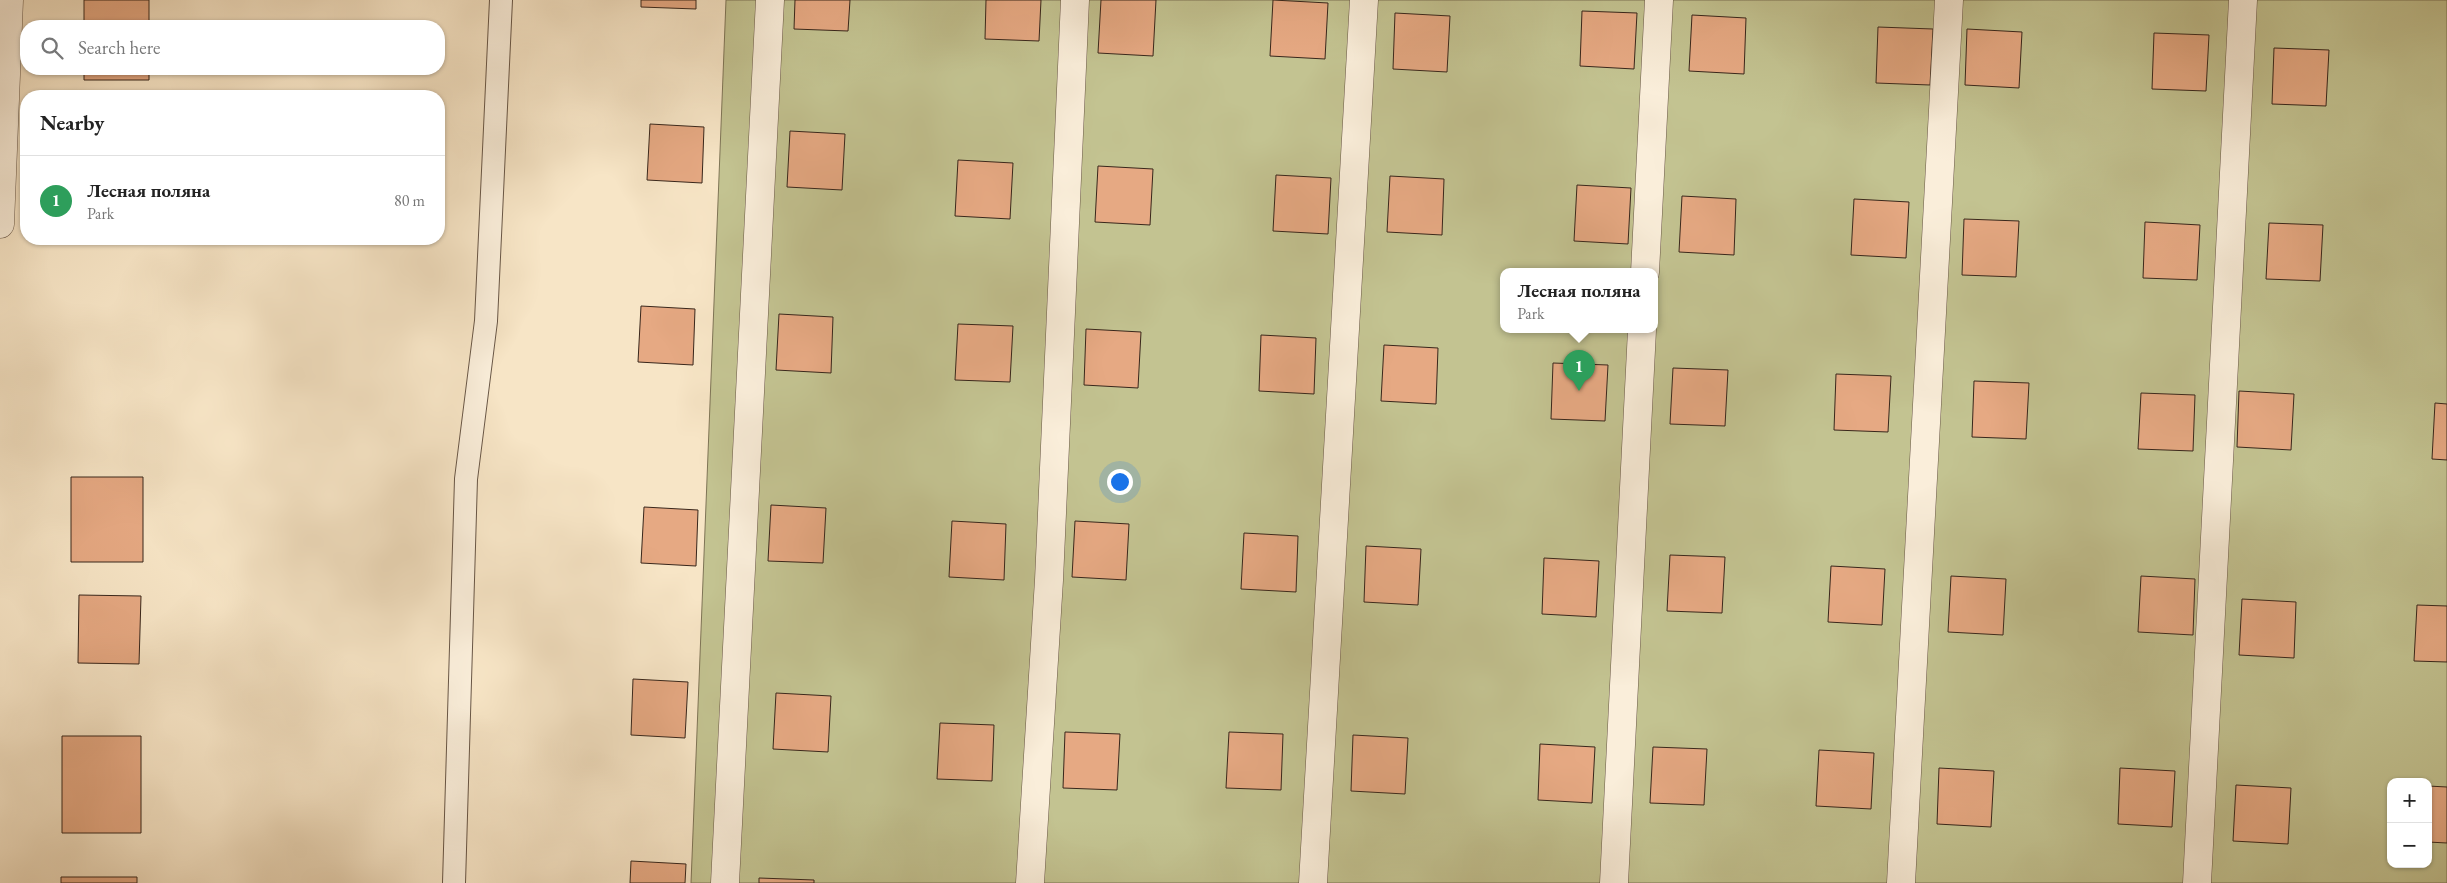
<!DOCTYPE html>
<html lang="en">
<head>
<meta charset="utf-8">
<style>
	:root { --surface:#fff; --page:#f2f2f2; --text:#222; --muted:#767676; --line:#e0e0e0; --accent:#2563eb }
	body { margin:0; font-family:"EB Garamond",serif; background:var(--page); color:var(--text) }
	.controls { position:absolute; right:15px; bottom:15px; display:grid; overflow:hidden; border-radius:10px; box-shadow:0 1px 4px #0004 }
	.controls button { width:45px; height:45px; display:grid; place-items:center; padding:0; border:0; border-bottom:1px solid var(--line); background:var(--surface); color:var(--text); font:25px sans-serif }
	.you { position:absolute; left:1119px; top:481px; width:18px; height:18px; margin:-12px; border:4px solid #fff; border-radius:50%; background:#1a73e8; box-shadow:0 0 0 8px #1a73e833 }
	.badge { display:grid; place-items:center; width:32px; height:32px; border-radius:50%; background:var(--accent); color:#fff; font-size:16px; font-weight:700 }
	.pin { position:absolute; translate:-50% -41px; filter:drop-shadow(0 1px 2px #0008) }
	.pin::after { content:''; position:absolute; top:26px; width:18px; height:15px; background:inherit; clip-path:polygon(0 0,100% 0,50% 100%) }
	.popup { position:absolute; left:1500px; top:268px; width:158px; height:65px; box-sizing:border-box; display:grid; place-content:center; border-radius:10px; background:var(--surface); filter:drop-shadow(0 1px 4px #0005); font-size:16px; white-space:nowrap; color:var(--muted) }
	.popup b { font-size:19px; color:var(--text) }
	.popup::after { content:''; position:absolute; left:50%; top:100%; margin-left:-10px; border:10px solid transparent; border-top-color:var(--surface) }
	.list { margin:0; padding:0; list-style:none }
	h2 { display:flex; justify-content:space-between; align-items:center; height:65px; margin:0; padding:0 20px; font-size:21px }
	h2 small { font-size:16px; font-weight:400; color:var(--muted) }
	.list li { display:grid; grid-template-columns:32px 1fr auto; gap:15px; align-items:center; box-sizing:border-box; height:90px; padding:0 20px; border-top:1px solid var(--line) }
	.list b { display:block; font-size:19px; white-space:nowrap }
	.list p { margin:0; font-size:16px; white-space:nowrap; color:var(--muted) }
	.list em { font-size:16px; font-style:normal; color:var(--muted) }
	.icon { flex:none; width:28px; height:28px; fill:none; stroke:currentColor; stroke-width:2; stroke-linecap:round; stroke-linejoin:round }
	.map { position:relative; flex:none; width:2447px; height:883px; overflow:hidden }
	.search { position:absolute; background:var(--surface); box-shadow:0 1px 4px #0004; left:20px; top:20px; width:425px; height:55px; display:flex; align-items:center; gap:12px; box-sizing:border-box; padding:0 18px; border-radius:20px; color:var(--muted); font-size:19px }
	.panel { position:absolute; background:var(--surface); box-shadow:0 1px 4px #0004; left:20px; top:90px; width:425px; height:155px; border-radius:20px }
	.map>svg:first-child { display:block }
	.green { fill:#c3c391; stroke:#7e7456; fill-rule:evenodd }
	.building { fill:#e6a983; stroke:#38261b }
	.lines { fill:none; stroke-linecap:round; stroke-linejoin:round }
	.service-casing { stroke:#685646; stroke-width:24 }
	.minor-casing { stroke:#685646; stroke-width:29 }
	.service { stroke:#faeeda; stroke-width:22 }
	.minor { stroke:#faeeda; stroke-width:28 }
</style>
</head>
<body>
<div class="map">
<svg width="2447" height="883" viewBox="0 0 2447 883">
	<rect width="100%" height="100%" fill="#f7e5c6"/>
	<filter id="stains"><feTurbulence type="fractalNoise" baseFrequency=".004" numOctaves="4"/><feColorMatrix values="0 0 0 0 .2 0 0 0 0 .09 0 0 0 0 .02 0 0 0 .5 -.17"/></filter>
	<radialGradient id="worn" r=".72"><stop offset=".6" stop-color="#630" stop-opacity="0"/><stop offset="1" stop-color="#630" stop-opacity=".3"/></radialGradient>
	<path class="green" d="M726 0H2447V883H691ZM1504 272H1654V330H1504ZM2391 782H2428V864H2391Z"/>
	<path class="building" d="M84 0H149V26H84Z
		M641 0H696V9L641 7Z
		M795 0H850L848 31 794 29Z
		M986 0H1041L1039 41 985 39Z
		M1101 0H1156L1153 56 1098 53Z
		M1273 0 1328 3 1325 59 1270 56Z
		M1582 11 1637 13 1634 69 1580 66Z
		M1395 13 1450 16 1447 72 1393 69Z
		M1692 15 1746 18 1744 74 1689 71Z
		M1878 27 1933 29 1930 85 1876 83Z
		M1967 29 2022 32 2019 88 1965 85Z
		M2154 33 2209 35 2206 91 2152 89Z
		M2274 48 2329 50 2326 106 2272 104Z
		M84 69H149V80H84Z
		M650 124 704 127 702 183 647 180Z
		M790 131 845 134 842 190 787 187Z
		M958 160 1013 163 1010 219 955 216Z
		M1098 166 1153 169 1150 225 1095 222Z
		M1276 175 1331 178 1328 234 1273 231Z
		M1390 176 1444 179 1442 235 1387 232Z
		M1577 185 1631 188 1628 244 1574 241Z
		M1682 196 1736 199 1734 255 1679 252Z
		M1854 199 1909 202 1906 258 1851 255Z
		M1964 219 2019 221 2016 277 1962 275Z
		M2145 222 2200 225 2197 280 2143 278Z
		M2269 223 2323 225 2320 281 2266 279Z
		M641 306 695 309 693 365 638 362Z
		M779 314 833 317 831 373 776 370Z
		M958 324 1013 326 1010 382 955 380Z
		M1086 329 1141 332 1138 388 1084 385Z
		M1261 335 1316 338 1314 394 1259 391Z
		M1384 345 1438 348 1436 404 1381 401Z
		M1553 363 1608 365 1605 421 1551 419Z
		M1673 368 1728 370 1725 426 1670 424Z
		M1836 374 1891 376 1888 432 1834 430Z
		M1974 381 2029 383 2026 439 1972 437Z
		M2239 391 2294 394 2291 450 2237 447Z
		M2141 393 2195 395 2193 451 2138 449Z
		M2435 403 2447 404V460L2432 459Z
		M71 477H143V562H71Z
		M771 505 826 508 823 563 768 561Z
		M644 507 698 510 696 566 641 563Z
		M952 521 1006 524 1004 580 949 577Z
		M1075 521 1129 524 1126 580 1072 577Z
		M1244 533 1298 536 1296 592 1241 589Z
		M1366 546 1421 549 1418 605 1364 602Z
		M1670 555 1725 557 1722 613 1667 611Z
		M1544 558 1599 561 1596 617 1542 614Z
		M1831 566 1885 569 1882 625 1828 622Z
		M1951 576 2006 579 2003 635 1948 632Z
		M2141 576 2195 579 2193 635 2138 632Z
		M79 595 141 596 139 664 78 663Z
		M2242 599 2296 602 2294 658 2239 655Z
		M2417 605 2447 606V662L2414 661Z
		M633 679 688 682 685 738 631 735Z
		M776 693 831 696 828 752 773 749Z
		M940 723 994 725 992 781 937 779Z
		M1065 732 1120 734 1117 790 1063 788Z
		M1229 732 1283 734 1281 790 1226 788Z
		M1353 735 1408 738 1405 794 1351 791Z
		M62 736H141V833H62Z
		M1540 744 1595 747 1592 803 1538 800Z
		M1653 747 1707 749 1704 805 1650 803Z
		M1819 750 1874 753 1871 809 1816 806Z
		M1939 768 1994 771 1991 827 1937 824Z
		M2120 768 2175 771 2172 827 2118 824Z
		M2236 785 2291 788 2288 844 2233 841Z
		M2428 786 2447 787V843L2428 842Z
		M631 861 686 864 685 883H630Z
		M61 877H137V883H61Z
		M759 878 814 880V883H759Z"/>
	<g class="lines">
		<g class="service-casing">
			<path id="service" d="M454 883 466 479 486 321 501 0"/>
		</g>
		<g class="minor-casing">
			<path id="minor" d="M0 224 9 0
				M1645 272 1659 0
				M725 883 770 0
				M1030 883 1049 580 1075 0
				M1313 883 1364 0
				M1614 883 1642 330
				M1901 883 1949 0
				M2197 883 2243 0"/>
		</g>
		<use href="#service" class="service"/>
		<use href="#minor" class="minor"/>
	</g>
	<rect width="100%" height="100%" filter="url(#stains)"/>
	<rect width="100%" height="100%" fill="url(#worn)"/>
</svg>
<div class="controls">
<button>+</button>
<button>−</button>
</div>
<div class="you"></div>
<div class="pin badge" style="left:1579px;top:391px;background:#2e9e5b">1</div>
<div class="popup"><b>Лесная поляна</b>Park</div>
<div class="search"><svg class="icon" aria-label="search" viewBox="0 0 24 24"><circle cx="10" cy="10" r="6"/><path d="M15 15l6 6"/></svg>Search here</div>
<section class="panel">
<h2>Nearby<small></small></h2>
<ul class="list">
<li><span class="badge" style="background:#2e9e5b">1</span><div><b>Лесная поляна</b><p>Park</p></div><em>80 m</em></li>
</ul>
</section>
</div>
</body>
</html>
